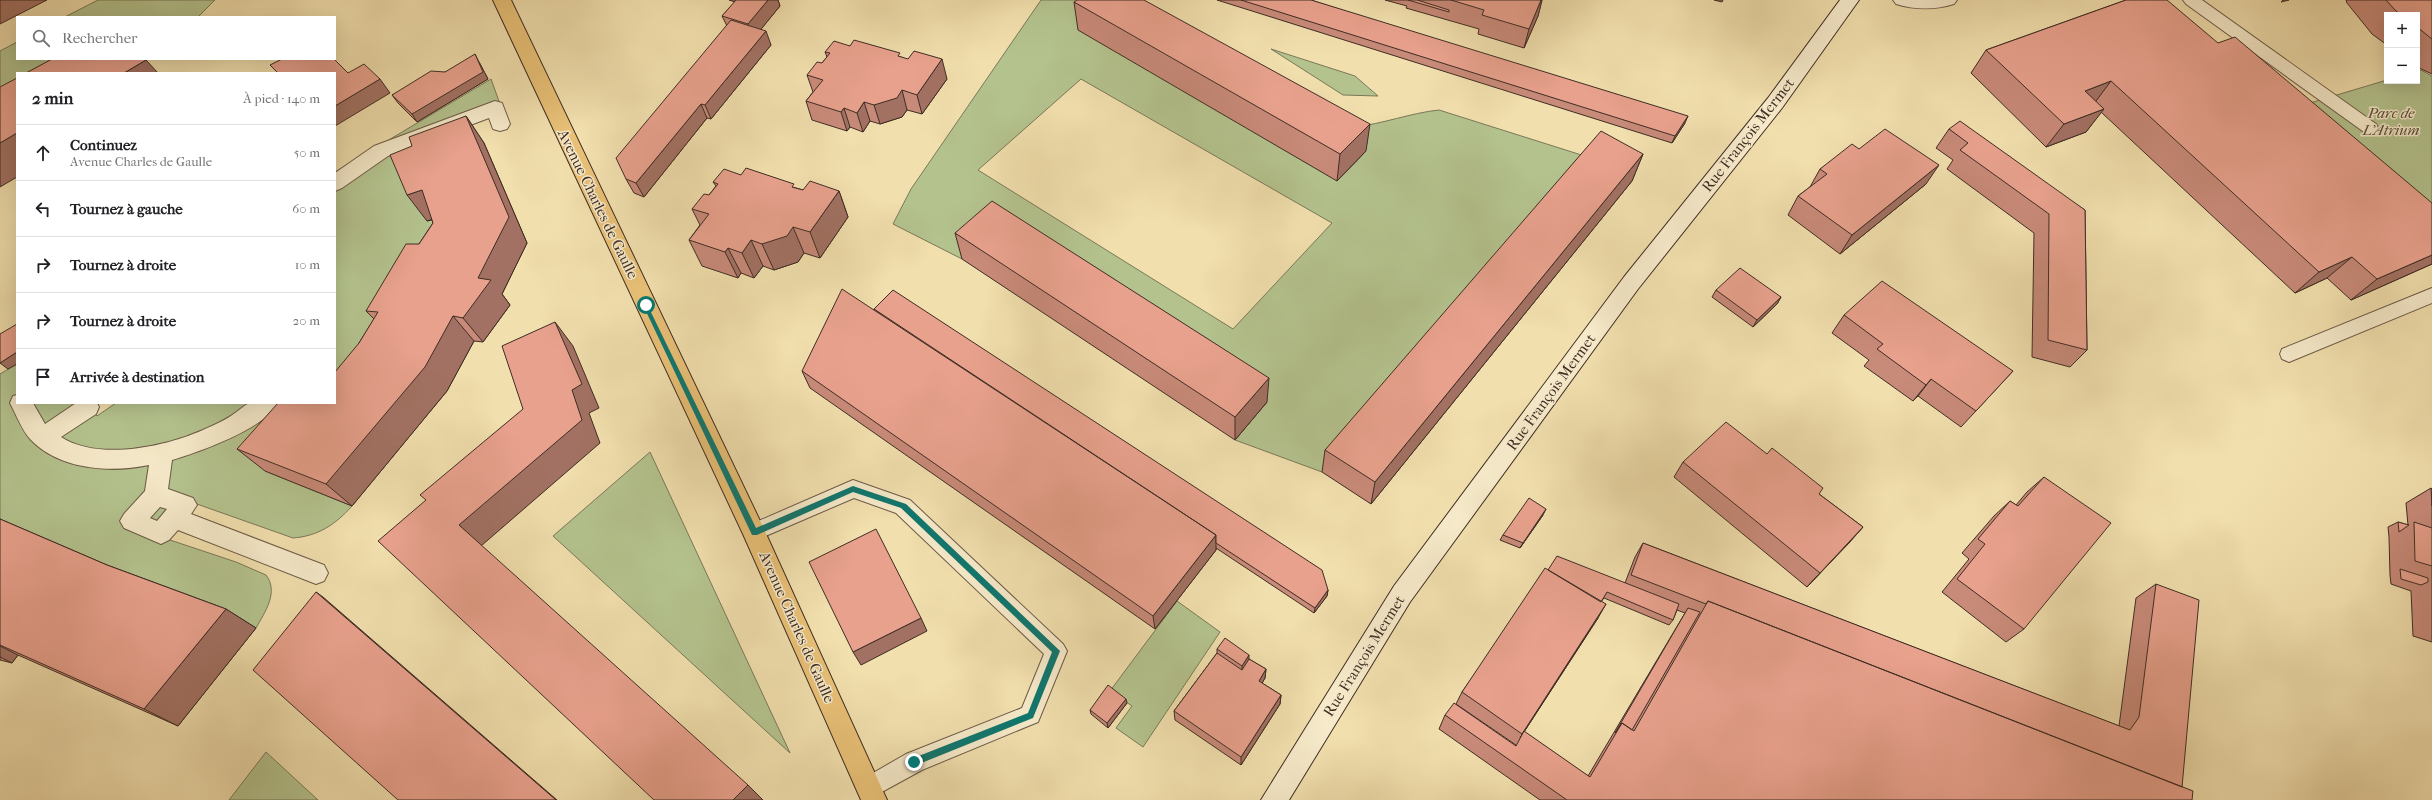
<!DOCTYPE html>
<html lang="fr">
<head>
<meta charset="utf-8">
<style>
	:root { --surface:#fff; --page:#f6f6f6; --text:#202124; --muted:#757577; --line:#e0e0e0 }
	body { margin:0; font-family:"IM FELL French Canon",serif; background:var(--page); color:var(--text) }
	.controls { position:absolute; right:12px; top:12px; display:grid; overflow:hidden; border-radius:0px; box-shadow:0 4px 16px #0002 }
	.controls button { width:36px; height:36px; display:grid; place-items:center; padding:0; border:0; border-bottom:1px solid var(--line); background:var(--surface); color:var(--text); font:20px sans-serif }
	.stop { position:absolute; width:12px; height:12px; margin:-9px; border:3px solid #0f766e; border-radius:50%; background:#fff }
	.stop.end { background:#0f766e; border-color:#fff; box-shadow:0 1px 4px #0008 }
	.list { margin:0; padding:0; list-style:none }
	h2 { display:flex; justify-content:space-between; align-items:center; height:52px; margin:0; padding:0 16px; font-size:17px }
	h2 small { font-size:13px; font-weight:400; color:var(--muted) }
	.list li { display:grid; grid-template-columns:26px 1fr auto; gap:12px; align-items:center; box-sizing:border-box; height:56px; padding:0 16px; border-top:1px solid var(--line) }
	.list b { display:block; font-size:15px; white-space:nowrap }
	.list p { margin:0; font-size:13px; white-space:nowrap; color:var(--muted) }
	.list em { font-size:13px; font-style:normal; color:var(--muted) }
	.icon { flex:none; width:22px; height:22px; fill:none; stroke:currentColor; stroke-width:2; stroke-linecap:round; stroke-linejoin:round }
	.map { position:relative; flex:none; width:2432px; height:800px; overflow:hidden }
	.search { position:absolute; background:var(--surface); box-shadow:0 4px 16px #0002; left:16px; top:16px; width:320px; height:44px; display:flex; align-items:center; gap:10px; box-sizing:border-box; padding:0 14px; border-radius:0px; color:var(--muted); font-size:15px }
	.panel { position:absolute; background:var(--surface); box-shadow:0 4px 16px #0002; left:16px; top:72px; width:320px; height:332px; border-radius:0px }
	.map>svg:first-child { display:block }
	.green { fill:#b4c38e; stroke:#7a7859; fill-rule:evenodd }
	.lines { fill:none; stroke-linecap:round; stroke-linejoin:round }
	.lane-casing { stroke:#6c5a46; stroke-width:2 }
	.street-casing { stroke:#6c5a46; stroke-width:2 }
	.secondary-casing { stroke:#3f2d24; stroke-width:2 }
	.primary-casing { stroke:#3f2d24; stroke-width:2 }
	.lane { fill:#f6eaca; fill-rule:evenodd }
	.street { fill:#f6eaca; fill-rule:evenodd }
	.secondary { fill:#f6eaca; fill-rule:evenodd }
	.primary { fill:#e8c076; fill-rule:evenodd }
	.wall { fill:#c88a79; stroke:#3f2d24; fill-rule:evenodd }
	.shaded-wall { fill:#a27163; stroke:#3f2d24 }
	.building { fill:#e8a18d; stroke:#3f2d24 }
	.route { fill:#0f766e }
	.labels { text-anchor:middle; dominant-baseline:central; stroke-width:3; stroke-linejoin:round; paint-order:stroke }
	.park-label { font-size:15px; font-style:italic; fill:#564b39; stroke:#f6eaca }
	.street-label { font-size:15px; fill:#3f2d24; stroke:#f6eaca }
</style>
</head>
<body>
<div class="map">
<svg width="2432" height="800" viewBox="0 0 2432 800">
	<rect width="100%" height="100%" fill="#f1dfad"/>
	<filter id="stains"><feTurbulence type="fractalNoise" baseFrequency=".005" numOctaves="4"/><feColorMatrix values="0 0 0 0 .2 0 0 0 0 .09 0 0 0 0 .02 0 0 0 .5 -.17"/></filter>
	<radialGradient id="worn" r=".72"><stop offset=".6" stop-color="#630" stop-opacity="0"/><stop offset="1" stop-color="#630" stop-opacity=".3"/></radialGradient>
	<path class="green" d="M98 0H215L198 17H65Z
		M1041 0H1143L1354 127C1383 124 1410 113 1439 110L1591 158 1322 472 1235 440 1267 402 997 228 962 259 893 224 911 189ZM1081 79 1332 223 1233 329 978 170Z
		M17 42V59H129L104 73H17V122L0 131V51Z
		M1271 49 1355 76 1378 96 1343 95Z
		M2421 70 2432 76V214L2310 103 2387 80 2417 81V71Z
		M491 79 500 104 422 139 442 216 335 401V172Z
		M17 364V403H85L97 416 116 403H324L265 471 352 506C335 525 318 536 293 538L194 503 164 538 236 562 266 575C279 592 265 612 256 628L0 529V374Z
		M650 452 790 753 553 536Z
		M1177 601 1220 632 1143 747 1116 728 1132 706 1110 691Z
		M266 752 318 800H229Z"/>
	<g class="lines">
		<g class="lane-casing">
			<path id="lane" d="M2183 0H2202L2376 124 2378 128 2376 132 2370 134 2364 132 2186 4Z
				M2432 288V303L2289 362 2282 359 2280 354 2282 349Z
				M853 480 910 500 1063 644 1067 651 1038 722 922 770 869 799 861 796 858 788 861 780 906 754 1022 708 1044 654 896 513 854 498 761 538 754 541 747 538 744 532 747 526Z"/>
		</g>
		<g class="street-casing">
			<path id="street" d="M1893 0H1957L1954 4C1934 10 1916 10 1896 4Z
				M495 101 502 103 510 124 507 129 500 131 493 129 489 118 388 156 342 188 335 191V173L374 146Z
				M17 395V403H33L45 424 76 403H97L99 407 96 414 61 437C98 461 165 447 203 430 214 425 226 420 235 413 240 410 245 404 251 403 259 401 270 403 278 403 266 428 199 452 172 460L168 489 193 498 197 505 191 514 324 565 328 573 324 581 316 584 178 530 169 540 161 544 124 528 120 521 124 514 145 491 149 465C111 473 60 470 31 440 22 431 16 414 10 403L13 396ZM160 507 167 509 157 521 150 518Z"/>
		</g>
		<g class="secondary-casing">
			<path id="secondary" d="M1840 0H1859L1782 108 1638 289 1410 602 1289 800H1261L1394 586 1624 277 1768 98Z"/>
		</g>
		<g class="primary-casing">
			<path id="primary" d="M493 0H511L762 525 887 800H861L743 534Z"/>
		</g>
		<use href="#lane" class="lane"/>
		<use href="#street" class="street"/>
		<use href="#secondary" class="secondary"/>
		<use href="#primary" class="primary"/>
	</g>
	<path class="wall" d="M729 0H778L780 6 761 29 771 45 711 119 707 118 644 197 634 193 626 179 727 26 722 16 735 2Z
		M1217 0H1311L1685 123 1672 143Z
		M1385 0H1542L1538 16 1524 48 1478 34 1479 29 1406 8 1407 6Z
		M1714 0H1723L1722 2Z
		M2126 0 2432 264 2351 300 2327 278 2295 293 2101 112 2086 132 2046 147 1971 73 1986 50Z
		M2346 0H2432V74L2417 67V15H2387V45L2372 34 2347 3Z
		M1074 2 1366 151 1337 181 1078 30Z
		M850 46 901 57 947 79 922 114 907 110 902 117 880 124 870 121 863 132 850 127 847 131 812 120 806 101 813 92 807 75 822 63 827 57 825 52Z
		M479 62 488 79 417 122 398 103 392 95 445 72Z
		M466 116 484 143 527 243 502 294 510 305 483 342 474 341 447 391 352 506 265 471 237 449 335 403 359 343 374 319 366 311 419 244 433 223 432 220 427 221 412 146Z
		M1949 129 2085 210 2087 350 2070 367 2032 357 2034 233 1947 169 1953 160 1936 148Z
		M1859 149 1926 184 1840 254 1788 215 1798 196 1810 187 1820 169Z
		M1643 154 1632 181 1371 504 1322 472 1325 450Z
		M741 175 796 188 803 190 839 191 848 217 820 258 804 253 798 262 774 270 763 266 754 278 741 273 738 278 702 266 689 240 700 225 692 209 709 195 716 186 713 182Z
		M955 233 1267 402 1235 440 962 259Z
		M1716 290 1781 297 1777 304 1753 327 1712 297Z
		M874 309 1328 590 1327 596 1314 613 1216 548V550L1155 629 810 388 802 371Z
		M1844 315 2013 371 1961 427 1918 396 1913 401 1864 366 1869 360 1832 333Z
		M1683 462 1819 494 1863 527 1807 587 1674 477Z
		M2044 477 2024 629 2006 642 1942 592 1969 559 1962 553 1994 516 2010 501 2016 505 2027 492Z
		M2431 488 2432 489V642L2413 636 2411 591 2391 584 2390 575 2389 537 2388 527 2398 522 2408 525 2406 503Z
		M1543 515 1520 548 1500 540 1503 535Z
		M0 519 107 565 226 609 256 628 178 726 18 655 12 663 0 660Z
		M1643 543 2119 726 2136 598 2156 584 2182 787 2192 800H1540L1439 729 1445 715 1515 746 1516 745 1456 704 1462 692 1548 570 1625 583 1635 557ZM1604 598 1669 625 1673 620 1677 610 1685 613 1588 776 1524 732 1598 618 1601 602Z
		M1217 649 1249 659 1266 669 1265 678 1262 683 1281 695 1280 704 1241 765 1175 720 1174 711 1217 653Z
		M1127 703 1108 728 1091 714 1090 710Z"/>
	<path class="shaded-wall" d="M0 0H47L0 24Z
		M768 0H778L780 6 753 39 748 24Z
		M1541 0H1542L1538 16 1524 48 1529 29Z
		M2283 0H2289L2281 2Z
		M766 31 771 45 711 119 705 105Z
		M475 54 479 62 488 79 417 122 412 114Z
		M942 59 947 79 922 114 917 95Z
		M146 60 158 73H124Z
		M380 79 390 93 335 126V106Z
		M2111 81 2093 105 2085 91Z
		M902 90 907 110 902 117 880 124 874 105Z
		M864 102 870 121 863 132 857 113Z
		M701 104 707 118 644 197 636 183Z
		M844 108 850 127 847 131 841 112Z
		M2104 109 2086 132 2046 147 2064 124Z
		M466 116 484 143 527 243 502 294 510 305 483 342 463 318 478 278Z
		M1688 116 1685 123 1672 143 1675 136Z
		M1370 124 1366 151 1337 181 1340 154Z
		M17 133V177L0 187V143Z
		M1643 154 1632 181 1371 504 1375 482Z
		M1939 165 1926 184 1840 254 1852 235Z
		M422 190 442 216 427 221 407 195Z
		M839 191 848 217 820 258 810 232Z
		M793 227 804 253 798 262 774 270 762 244Z
		M751 240 763 266 754 278 742 253Z
		M728 248 741 273 738 278 725 252Z
		M2432 255V264L2351 300 2377 279Z
		M2352 257 2327 278 2295 293 2319 272Z
		M1781 297 1777 304 1753 327 1757 320Z
		M453 316 474 341 447 391 352 506 326 484Z
		M555 322 573 346 599 408 589 413 600 443 481 546 459 525 572 390Z
		M17 352V364L8 369 0 363Z
		M1269 378 1267 402 1235 440V417Z
		M1931 379 1918 396 1913 401 1926 385Z
		M1546 509 1543 515 1520 548 1523 543Z
		M1863 527 1850 542 1807 587 1820 573Z
		M1216 535V550L1155 629 1153 616Z
		M1328 590 1327 596 1314 613 1315 608Z
		M316 592 323 597 557 800H556Z
		M1606 604 1598 618 1520 738 1523 733Z
		M226 609 256 628 178 726 144 709Z
		M921 618 927 631 861 665 853 652Z
		M0 646 18 655 12 663 0 657Z
		M1249 655V668L1242 679V666Z
		M1266 669 1265 678 1258 690 1259 681Z
		M1281 695 1280 704 1241 765V757Z
		M1126 699 1127 703 1108 728 1107 723Z
		M748 785 763 800H733Z"/>
	<path class="building" d="M736 0H768L748 24 722 16Z
		M1077 0H1144L1370 124 1340 154 1074 2Z
		M1241 0H1311L1688 116 1675 136Z
		M1408 0H1417L1449 10V12Z
		M1451 0H1541L1529 29 1482 15 1484 10Z
		M2126 0H2167L2218 43 2235 37 2432 203V255L2377 279 2352 257 2319 272 2111 81 2085 91 2104 109 2064 124 1986 50Z
		M2386 0H2432V39L2417 27V15H2401L2395 10Z
		M731 20 766 31 705 105 701 104 636 183 626 179 616 158Z
		M854 40 900 53 898 56 908 59 914 51 942 59 917 95 902 90 897 98 874 105 864 102 857 113 844 108 841 112 806 101 823 80 807 75 817 62 822 63 830 53 825 52 834 41 850 46Z
		M475 54 483 72 412 114 392 95 431 71 445 72Z
		M52 59H145L146 60 124 73H26Z
		M282 59H334L348 73 364 64 380 79 335 106V73H278L270 65Z
		M17 78V133L0 143V87Z
		M466 116 509 217 478 278 491 280 463 318 453 316 425 367 326 484 237 449 278 403H335V372L359 343 378 312 366 311 406 244H419L433 223 422 190 407 195 390 155 412 146 409 137Z
		M1960 121 2085 210 2087 350 2048 340 2049 214 1960 150 1968 143 1949 129Z
		M1885 129 1939 165 1852 235 1798 196 1827 174 1820 169 1852 144 1859 149Z
		M1601 131 1643 154 1375 482 1325 450Z
		M746 168 794 184 792 187 803 190 810 181 839 191 810 232 793 227 787 236 762 244 751 240 742 253 728 248 725 252 689 240 709 214 692 209 704 194 709 195 718 184 713 182 724 169 741 175Z
		M992 201 1269 378 1235 417 955 233Z
		M1740 268 1781 297 1757 320 1716 290Z
		M1882 281 2013 371 1976 411 1931 379 1926 385 1877 349 1883 344 1844 315Z
		M842 289 1216 535 1153 616 802 371Z
		M893 290 1322 570 1328 590 1315 608 1216 543V535L874 309Z
		M555 322 582 384 572 390 582 420 459 525 748 785 733 800H654L378 541 426 500 420 495 523 409 502 346Z
		M17 324V352L0 363V334Z
		M1726 422 1767 454 1772 448 1823 488 1819 494 1863 527 1820 573 1683 462Z
		M2044 477 2111 523 2024 629 1957 579 1985 544 1978 539 2010 501 2018 506Z
		M2431 488 2432 489V506Z
		M1529 498 1546 509 1523 543 1503 535Z
		M0 519 107 565 226 609 144 709 0 645Z
		M2398 522 2409 525 2399 532Z
		M2414 522 2432 528V566L2415 561Z
		M876 529 921 618 853 652 809 562Z
		M1643 543 2130 730 2139 717 2156 584 2199 600 2182 787 1708 601 1706 604 1631 575Z
		M1557 556 1679 604 1673 620 1607 592 1601 602 1548 570Z
		M1545 568 1606 604 1522 734 1462 692Z
		M2400 569 2428 578V582L2421 585 2401 579Z
		M316 592 556 800H398L253 670Z
		M1708 601 2193 791 2192 800H1567L1445 715 1454 703 1516 746 1524 731 1590 777 1622 723 1634 731Z
		M1688 608 1700 612 1632 730 1622 723 1615 733Z
		M1225 638 1249 655 1242 666 1217 649Z
		M1217 653 1242 670 1249 659 1266 669 1259 681 1281 695 1241 757 1174 711Z
		M1108 685 1126 699 1107 723 1090 710Z"/>
	<path class="route" d="M646 302 756 528 853 486 906 504 1058 649 1060 651 1033 718 914 766 911 765V759L1028 713 1052 652 901 508 853 492 757 535H752L643 305Z"/>
	<g class="labels">
		<g class="park-label">
			<text x="2391" y="113">Parc de<tspan x="2391" dy="17">L’Atrium</tspan></text>
		</g>
		<g class="street-label">
			<text transform="translate(1748 135) rotate(-52)">Rue François Mermet</text>
			<text transform="translate(598 204) rotate(64)">Avenue Charles de Gaulle</text>
			<text transform="translate(1551 392) rotate(-54)">Rue François Mermet</text>
			<text transform="translate(797 627) rotate(66)">Avenue Charles de Gaulle</text>
			<text transform="translate(1364 656) rotate(-58)">Rue François Mermet</text>
		</g>
	</g>
	<rect width="100%" height="100%" filter="url(#stains)"/>
	<rect width="100%" height="100%" fill="url(#worn)"/>
</svg>
<div class="controls">
<button>+</button>
<button>−</button>
</div>
<div class="stop" style="left:646px;top:305px"></div>
<div class="stop end" style="left:914px;top:762px"></div>
<div class="search"><svg class="icon" aria-label="search" viewBox="0 0 24 24"><circle cx="10" cy="10" r="6"/><path d="M15 15l6 6"/></svg>Rechercher</div>
<section class="panel">
<h2>2 min<small>À pied · 140 m</small></h2>
<ul class="list">
<li><svg class="icon" aria-label="ahead" viewBox="0 0 24 24"><path d="M12 20V5M6 11l6-6 6 6"/></svg><div><b>Continuez</b><p>Avenue Charles de Gaulle</p></div><em>50 m</em></li>
<li><svg class="icon" aria-label="left" viewBox="0 0 24 24"><path d="M17 20v-9H6M10 6l-5 5 5 5"/></svg><div><b>Tournez à gauche</b></div><em>60 m</em></li>
<li><svg class="icon" aria-label="right" viewBox="0 0 24 24"><path d="M7 20v-9h11M14 6l5 5-5 5"/></svg><div><b>Tournez à droite</b></div><em>10 m</em></li>
<li><svg class="icon" aria-label="right" viewBox="0 0 24 24"><path d="M7 20v-9h11M14 6l5 5-5 5"/></svg><div><b>Tournez à droite</b></div><em>20 m</em></li>
<li><svg class="icon" aria-label="arrive" viewBox="0 0 24 24"><path d="M6 21V4h12l-3 4 3 4H6"/></svg><div><b>Arrivée à destination</b></div></li>
</ul>
</section>
</div>
</body>
</html>
